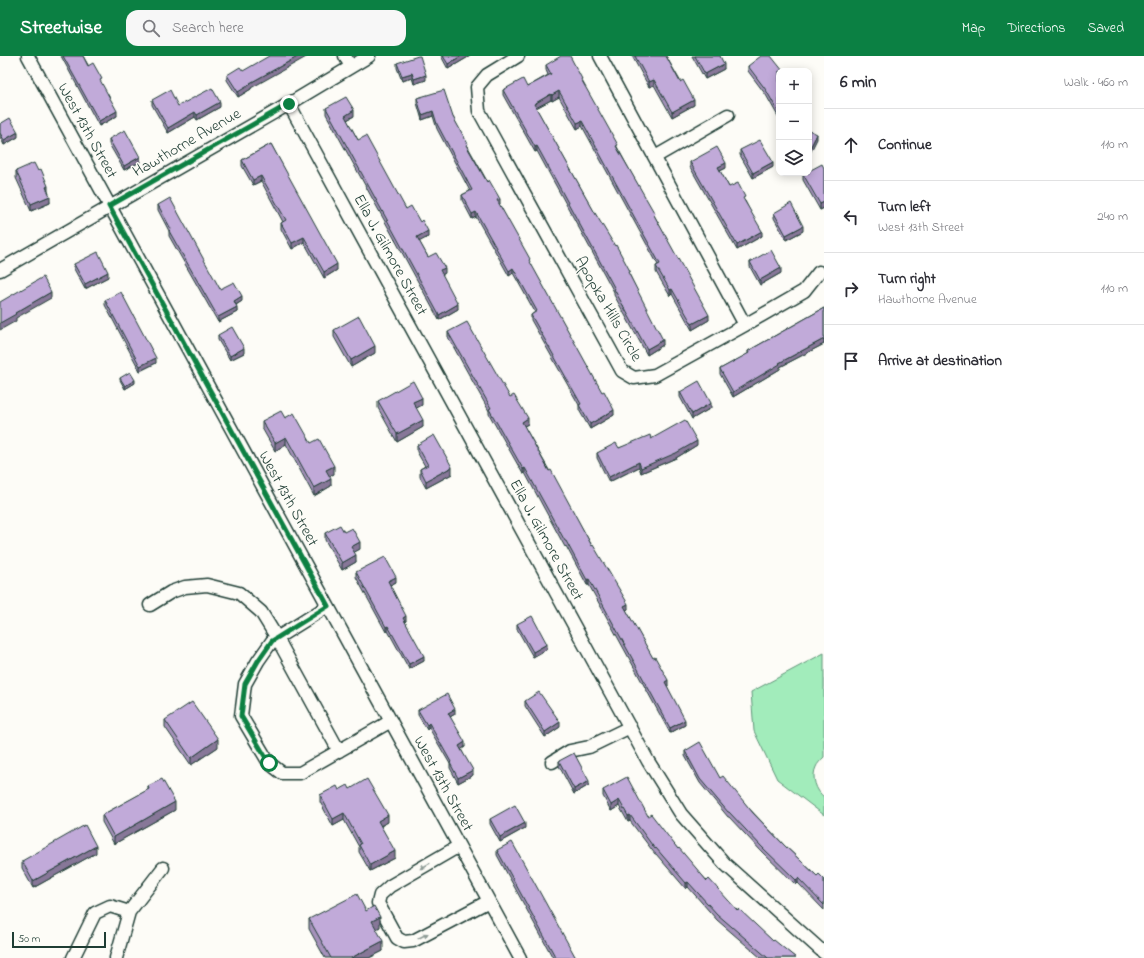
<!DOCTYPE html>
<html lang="en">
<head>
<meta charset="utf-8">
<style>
	:root { --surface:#fff; --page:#f7f7f7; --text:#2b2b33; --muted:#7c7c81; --line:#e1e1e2; --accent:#0b8043 }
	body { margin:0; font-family:"Indie Flower",sans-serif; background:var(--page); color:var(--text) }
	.controls { position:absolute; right:12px; top:12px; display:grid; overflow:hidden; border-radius:8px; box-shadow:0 2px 10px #0003 }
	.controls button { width:36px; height:36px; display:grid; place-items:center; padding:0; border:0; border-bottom:1px solid var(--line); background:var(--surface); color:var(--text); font:20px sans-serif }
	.scale { position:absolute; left:12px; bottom:10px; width:94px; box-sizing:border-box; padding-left:4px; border:2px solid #1f3d34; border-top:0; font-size:11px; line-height:14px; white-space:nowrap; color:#1f3d34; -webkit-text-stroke:3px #fdfcf7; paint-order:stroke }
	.stop { position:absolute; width:12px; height:12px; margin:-9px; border:3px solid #0b8043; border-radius:50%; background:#fff }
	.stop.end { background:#0b8043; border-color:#fff; box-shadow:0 1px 4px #0008 }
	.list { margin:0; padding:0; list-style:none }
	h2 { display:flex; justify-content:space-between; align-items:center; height:52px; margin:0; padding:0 16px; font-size:17px }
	h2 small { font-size:13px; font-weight:400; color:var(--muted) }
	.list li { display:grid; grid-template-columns:26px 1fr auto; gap:12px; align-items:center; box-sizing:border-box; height:72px; padding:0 16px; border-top:1px solid var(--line) }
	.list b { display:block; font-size:15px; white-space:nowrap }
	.list p { margin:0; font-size:13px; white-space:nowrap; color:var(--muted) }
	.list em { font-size:13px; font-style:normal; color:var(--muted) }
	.icon { flex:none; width:22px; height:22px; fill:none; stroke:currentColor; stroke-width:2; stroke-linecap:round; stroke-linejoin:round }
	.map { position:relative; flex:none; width:824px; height:902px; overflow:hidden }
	header { display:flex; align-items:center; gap:24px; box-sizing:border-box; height:56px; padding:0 20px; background:var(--accent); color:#fff }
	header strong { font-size:19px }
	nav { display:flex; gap:22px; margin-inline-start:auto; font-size:14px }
	.search { width:280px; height:36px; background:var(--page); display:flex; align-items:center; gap:10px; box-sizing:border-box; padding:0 14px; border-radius:12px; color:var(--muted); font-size:15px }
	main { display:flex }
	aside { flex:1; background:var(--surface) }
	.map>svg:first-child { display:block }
	.green { fill:#a2ecbb; stroke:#609478 }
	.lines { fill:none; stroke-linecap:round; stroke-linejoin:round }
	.minor-casing { stroke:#1f3d34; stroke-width:15 }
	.minor { stroke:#fdfcf7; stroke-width:12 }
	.wall { fill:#a692bb; stroke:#1f3d34 }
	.shaded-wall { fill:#877798; stroke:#1f3d34 }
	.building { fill:#c1aad9; stroke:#1f3d34 }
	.oneway { fill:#8e9c96 }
	.route { stroke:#0b8043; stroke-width:5 }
	.labels { text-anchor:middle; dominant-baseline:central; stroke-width:3; stroke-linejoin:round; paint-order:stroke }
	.street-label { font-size:16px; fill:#1f3d34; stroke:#fdfcf7 }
</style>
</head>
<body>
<header>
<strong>Streetwise</strong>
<div class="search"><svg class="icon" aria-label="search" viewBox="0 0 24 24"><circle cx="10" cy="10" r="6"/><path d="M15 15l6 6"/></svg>Search here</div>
<nav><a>Map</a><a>Directions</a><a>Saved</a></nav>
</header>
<main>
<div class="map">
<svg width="824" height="902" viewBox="0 0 824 902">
	<rect width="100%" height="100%" fill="#fdfcf7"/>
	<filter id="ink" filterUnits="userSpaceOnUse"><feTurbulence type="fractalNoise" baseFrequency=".025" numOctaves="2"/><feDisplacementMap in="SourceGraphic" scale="8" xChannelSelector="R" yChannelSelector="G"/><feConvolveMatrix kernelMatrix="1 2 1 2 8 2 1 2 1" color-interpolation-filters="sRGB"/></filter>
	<g filter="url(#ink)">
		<path class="green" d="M824 597V701C821 704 817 708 816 711 811 721 816 735 824 741V759L777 723 754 675 751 636Z"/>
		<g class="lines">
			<g class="minor-casing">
				<path id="minor" d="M28 0 520 902
					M345 0 351 11
					M518 0 487 19 477 31 479 55 622 315 634 322 655 319 745 269 600 0
					M289 48 648 705 681 758 725 808 824 897
					M655 101 728 59
					M0 214 289 48 369 0
					M745 269 804 235 819 216
					M150 549 171 536 185 531 207 529 239 537 261 556 277 582 339 695
					M328 550 272 585 258 605 245 628 241 660 269 707 282 717H300L391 665
					M552 706 570 695 589 691 630 671
					M459 790 390 830 380 839 378 847 397 882 404 886 413 885 489 845
					M73 902 95 857 110 850 129 856
					M116 902 129 856 163 812"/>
			</g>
			<use href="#minor" class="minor"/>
		</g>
		<path class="wall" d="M61 0H83L117 60 99 70Z
			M441 0H470L448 13Z
			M632 0H666L694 49 672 61 654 29 649 31Z
			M692 0H720L724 13 705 23Z
			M397 7 426 24 414 28 412 22 402 25 397 12Z
			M546 9 582 26 655 161 709 264 692 274 672 238 670 240 656 216V210L658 209 582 70 577 73 559 41 552 45 551 44 536 52 630 220 663 289 647 299 614 239V236L537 95 535 96 503 39V34L527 31 548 19 546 14Z
			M748 10 779 15V62L766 39 748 15Z
			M227 19 251 32V33L238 41 227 24Z
			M417 42 453 61 468 91 500 148H499L530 207 614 359 590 373 579 354V349L531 264V259L535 256 513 217 509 220 476 161 472 163 462 144V139L470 135 437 73 433 60 422 64 417 47Z
			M152 44 178 50 220 51 197 64 195 61 168 77 152 49Z
			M326 52 354 60 347 64 358 84 406 153 428 181 419 185 428 201 445 217 442 219 458 253 439 264 326 58Z
			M0 68 18 81 4 89 0 81Z
			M109 83 140 106 124 114 109 88Z
			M271 88 337 214 324 222 304 186 292 193 281 173V167L283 166 261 125 253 129 242 110V104Z
			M740 94 773 111 753 122 740 99Z
			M690 106 726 112 720 115 729 131 745 145 762 180 737 194 690 111Z
			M824 112V152L820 154 803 124V118Z
			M16 115H38L48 136 50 147 31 155 16 122Z
			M158 149 220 233 242 245 236 249 237 256 218 266 169 180V175L158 154Z
			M774 157 803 175 786 184 774 162Z
			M750 206 781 217 760 229 750 211Z
			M74 208 108 221 85 233 74 213Z
			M105 244 156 307 140 315 105 249Z
			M824 252V288L780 311V313L733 341 720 318V313L748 298V295Z
			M334 274 375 297 351 311 334 281Z
			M448 276 510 341 528 368 524 370 628 553 626 554 668 630H667L685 669 670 677 589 529H587L566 490 565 491 525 417 523 418 489 358V355L448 281Z
			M218 279 244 297 230 304 218 284Z
			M120 322 135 327 125 333 120 324Z
			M680 336 711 352 692 363 680 341Z
			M378 345 422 349 416 352 423 371 397 386 378 352Z
			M285 362 311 387 334 418 329 420 331 430 314 440 286 388 275 395 262 372V365Z
			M651 383 697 389 676 402 641 417 639 411 609 426 597 402V397L619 392Z
			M417 389 452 418 426 432 420 421V413L425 410 417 396Z
			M344 476 360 493 354 496 356 506 342 514 325 484V477Z
			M356 516 396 526 390 529 406 565 405 566 424 605 409 613 388 575 386 576 356 521Z
			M517 568 547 593 533 601 517 573Z
			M525 645 560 671 545 681 525 650Z
			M418 654 455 658 450 661 465 691 461 693 473 719 458 727 450 712V708L429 672 427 674 418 659Z
			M165 664 218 691 191 709 165 671Z
			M685 695 720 722 785 790 817 820 824 823V854L798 827 796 829 762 796 729 761H728L700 727 685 700Z
			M559 705 589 729 574 738 559 710Z
			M148 730 175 754 114 788 102 766V759L148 734Z
			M350 733 388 766 381 770 395 802 370 815 359 796V791L344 764 333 770 320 746V739L339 734Z
			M603 734 648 760 707 825 738 855 773 885 796 902H761L717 864 688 831 686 833 656 798H655L630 765 628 766 619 750 611 755 603 740Z
			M490 763 525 772 500 786 490 768Z
			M497 794 576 902H553L497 799Z
			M96 797 33 832 22 812V805Z
			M366 855 380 871 376 873 383 895 369 902H325L309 873V863Z"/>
		<path class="shaded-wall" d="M299 0H308L251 32V33L238 41V36L250 27Z
			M461 0H470L448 13V8Z
			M724 8V13L705 23V18Z
			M412 17V22L402 25V20Z
			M426 19V24L414 28V23Z
			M654 24V29L649 31V26Z
			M559 35V41L552 45V39Z
			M551 38V44L534 53V48Z
			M694 44V49L672 61V56Z
			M220 46V51L197 64V59Z
			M354 54V60L345 65V60Z
			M117 55V60L99 70V65Z
			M433 55V60L422 64V59Z
			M195 56V61L168 77V72Z
			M582 65V70L577 73V67Z
			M18 76V81L4 89V84Z
			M817 78V83L809 99V94Z
			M537 90V95L535 96V91Z
			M140 101V106L124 114V110Z
			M773 106V111L753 122V117Z
			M726 107V112L718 116V111Z
			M261 120V125L253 129V124Z
			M48 130V137L46 131Z
			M50 140V147L31 155V148Z
			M500 143V148L497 149V144Z
			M824 146V152L820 154V148Z
			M476 156V161L472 163V158Z
			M803 170V175L786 184V179Z
			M428 175V181L417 187V181Z
			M762 175V180L737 194V189Z
			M304 181V186L292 193V187Z
			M337 208V214L324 222V216Z
			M445 212V217L440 220V214Z
			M513 212V217L509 220V215Z
			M781 212V217L760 229V224Z
			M108 216V221L85 233V228Z
			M672 233V238L670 240V234Z
			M51 236V242L16 262V265L0 274V267L15 257Z
			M242 240V245L234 250V245Z
			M458 248V253L439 264V259Z
			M237 251V256L218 266V261Z
			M709 259V264L692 274V268Z
			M824 283V288L780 311V313L733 341V336L779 307Z
			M663 284V289L647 299V293Z
			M375 290V297L351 311V304Z
			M244 292V297L230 304V300Z
			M156 302V307L140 315V310Z
			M135 324V327L125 333V330Z
			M422 342V349L413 354V346Z
			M711 347V352L692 363V358Z
			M614 354V359L590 373V368Z
			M528 362V368L522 371V366Z
			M423 364V371L397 386V378Z
			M286 381V388L275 395V387Z
			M697 385V389L676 402 641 417V412Z
			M639 406V411L609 426V421Z
			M334 410V418L326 422V414Z
			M452 411V418L426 432V425Z
			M525 412V417L523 418V413Z
			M331 423V430L314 440V432Z
			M360 486V493L351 498V491Z
			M356 499V506L342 514V507Z
			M396 521V526L388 530V525Z
			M589 523V529H587V524Z
			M628 548V553L624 555V550Z
			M406 560V565L403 567V562Z
			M388 570V575L386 576V571Z
			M547 588V593L533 601V596Z
			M424 600V605L409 613V608Z
			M668 624V630L665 631V626Z
			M455 653V658L448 662V657Z
			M685 664V669L670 677V672Z
			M560 666V671L545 681V676Z
			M429 667V672L427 674V669Z
			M218 683V691L191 709V702Z
			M465 686V691L459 695V690Z
			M473 714V719L458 727V722Z
			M589 725V729L574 738V733Z
			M619 744V750L611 755V749Z
			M175 746V754L114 788V781Z
			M344 757V764L333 770V763Z
			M388 759V766L378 771V765Z
			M630 759V765L628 766V760Z
			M525 767V772L500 786V781Z
			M96 790V797L33 832V825Z
			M395 795V802L370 815V809Z
			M798 822V827L796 829V824Z
			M688 826V831L686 833V827Z
			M380 861V871L372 875V865Z
			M383 885V895L369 902H351Z"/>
		<path class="building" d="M63 0H83L88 10 93 7 102 23 100 24 117 55 99 65Z
			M269 0H299L250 27 251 28 238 36 227 19 240 11 243 15Z
			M418 0H420L426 19 414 23 412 17 402 20 397 7Z
			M443 0H461L448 8Z
			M561 0H570L582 23H581L618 89 616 90 655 158 654 159 709 259 692 268 672 233 670 234 656 210 660 208 582 65 577 67 559 35 552 39 551 38 534 48 595 157 615 190 616 189 630 215 628 216 663 284 647 293 614 233H615L537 90 535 91 503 34 523 23 527 31 551 18 546 9Z
			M635 0H666L680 26 683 24 694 44 672 56 654 24 649 26Z
			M695 0H720L724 8 705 18Z
			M761 0H771L783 15H779V57L766 34 748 10Z
			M212 32 220 46 197 59 195 56 168 72 152 44 170 34 178 50Z
			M444 34 453 61 468 88 466 89 487 126 489 124 500 143 497 144 530 203 529 204 602 336 604 335 614 354 590 368 579 349 581 348 531 259 537 255 513 212 509 215 476 156 472 158 462 139 472 134 437 68 433 55 422 59 417 42Z
			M346 41 354 54 345 60 358 84 366 80 406 153 411 150 420 166 422 164 428 175 417 181 428 201 436 197 445 212 440 214 458 248 439 259 326 52Z
			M10 62 18 76 4 84 0 77V68Z
			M125 74 140 101 124 110 109 83Z
			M809 74 817 78 809 94Z
			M760 84 773 106 753 117 740 94Z
			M271 88 337 208 324 216 304 181 292 187 281 167 286 164 261 120 253 124 242 104Z
			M717 91 726 107 718 111 729 131 738 127 745 141 743 142 762 175 737 189 690 106Z
			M34 107 38 115 41 113 48 130 46 131 50 140 31 148 16 115Z
			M822 108 824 112V146L820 148 803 118 805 117H809V115Z
			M170 142 220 233 234 226 242 240 234 245 237 251 218 261 169 175 171 173 158 149Z
			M791 147 803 170 786 179 774 157Z
			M771 194 781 212 760 224 750 206Z
			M98 196 108 216 85 228 74 208Z
			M43 221 51 236 15 257 16 258 0 267V246Z
			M121 236 156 302 140 310 105 244Z
			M824 252V283L779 307 780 308 733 336 720 313 749 297 748 295Z
			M359 260 375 290 351 304 334 274Z
			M467 266 510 341 514 339 528 362 522 366 549 415 551 414 592 490 593 489 628 548 624 550 653 602 655 601 668 624 665 626 685 664 670 672 589 523 587 524 566 485H565L525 412 523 413 489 353 491 352 448 276Z
			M232 271 244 292 230 300 218 279Z
			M130 316 135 324 125 330 120 322Z
			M413 325 422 342 413 346 423 364 397 378 378 345Z
			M699 325 711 347 692 358 680 336Z
			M281 355 285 362 294 357 311 387 319 383 334 410 326 414 331 423 314 432 286 381 275 387 262 365Z
			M685 364 697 385 676 397 641 412 639 406 609 421 597 397 616 387 619 392 650 379 651 383Z
			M434 379 452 411 426 425 420 413 428 409 417 389Z
			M340 469 344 476 352 472 360 486 351 491 356 499 342 507 325 477Z
			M385 501 396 521 388 525 406 560 403 562 424 600 409 608 388 570 386 571 356 516Z
			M532 560 547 588 533 596 517 568Z
			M539 636 560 666 545 676 525 645Z
			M447 638 455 653 448 657 465 686 459 690 473 714 458 722 450 707 451 706 429 667 427 669 418 654Z
			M192 646 218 683 191 702 165 664Z
			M700 686 720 722 723 720 753 757 785 790 817 820 819 818 824 823V849L798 822 796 824 762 791 729 756H728L700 723 685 695Z
			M574 697 589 725 574 733 559 705Z
			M627 721 648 760 651 758 678 793 679 792 707 825 709 823 738 855 739 853 773 885 774 884 796 902H768L717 858 688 826 686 827 656 792 655 793 630 759 628 760 619 744 611 749 603 734Z
			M162 723 175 746 114 781 102 759 149 733 148 730Z
			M367 723 388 759 378 765 395 795 370 809 359 789 361 788 344 757 333 763 320 739 337 730 339 734 348 729 350 733Z
			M515 749 525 767 500 781 490 763Z
			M85 769 96 790 33 825 22 805Z
			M512 786 576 902H556L497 794Z
			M357 838 366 855 374 850 380 861 372 865 383 885 351 902H331L309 863Z"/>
		<defs><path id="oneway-solid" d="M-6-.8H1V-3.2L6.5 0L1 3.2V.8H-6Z"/></defs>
		<g class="oneway">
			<use href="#oneway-solid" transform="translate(425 810) rotate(150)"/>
			<use href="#oneway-solid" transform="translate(423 880) rotate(-27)"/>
		</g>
	</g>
	<g class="lines" filter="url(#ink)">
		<path class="route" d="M269 707 241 660 245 628 258 605 272 585 328 550 109 150 289 48"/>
	</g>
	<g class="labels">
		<g class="street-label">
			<text transform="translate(87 75) rotate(61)">West 13th Street</text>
			<text transform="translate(187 87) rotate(-30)">Hawthorne Avenue</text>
			<text transform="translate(390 199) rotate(61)">Ella J. Gilmore Street</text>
			<text transform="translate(608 253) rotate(60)">Apopka Hills Circle</text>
			<text transform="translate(288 443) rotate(61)">West 13th Street</text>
			<text transform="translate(546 484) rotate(61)">Ella J. Gilmore Street</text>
			<text transform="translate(443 728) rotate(61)">West 13th Street</text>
		</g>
	</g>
</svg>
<div class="controls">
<button>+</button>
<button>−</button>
<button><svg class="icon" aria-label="layers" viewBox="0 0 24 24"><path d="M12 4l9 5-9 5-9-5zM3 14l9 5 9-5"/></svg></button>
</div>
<div class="scale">50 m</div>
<div class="stop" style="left:269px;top:707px"></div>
<div class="stop end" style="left:289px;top:48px"></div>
</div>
<aside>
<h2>6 min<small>Walk · 460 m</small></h2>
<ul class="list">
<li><svg class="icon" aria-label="ahead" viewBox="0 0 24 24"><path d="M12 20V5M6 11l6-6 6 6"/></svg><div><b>Continue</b></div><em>110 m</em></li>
<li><svg class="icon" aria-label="left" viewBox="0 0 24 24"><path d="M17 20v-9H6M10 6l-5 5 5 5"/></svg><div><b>Turn left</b><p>West 13th Street</p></div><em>240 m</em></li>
<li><svg class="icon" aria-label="right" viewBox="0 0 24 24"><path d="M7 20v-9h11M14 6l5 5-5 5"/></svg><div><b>Turn right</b><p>Hawthorne Avenue</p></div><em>110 m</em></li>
<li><svg class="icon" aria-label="arrive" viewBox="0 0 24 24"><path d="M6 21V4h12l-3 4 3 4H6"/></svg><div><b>Arrive at destination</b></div></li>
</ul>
</aside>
</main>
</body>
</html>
